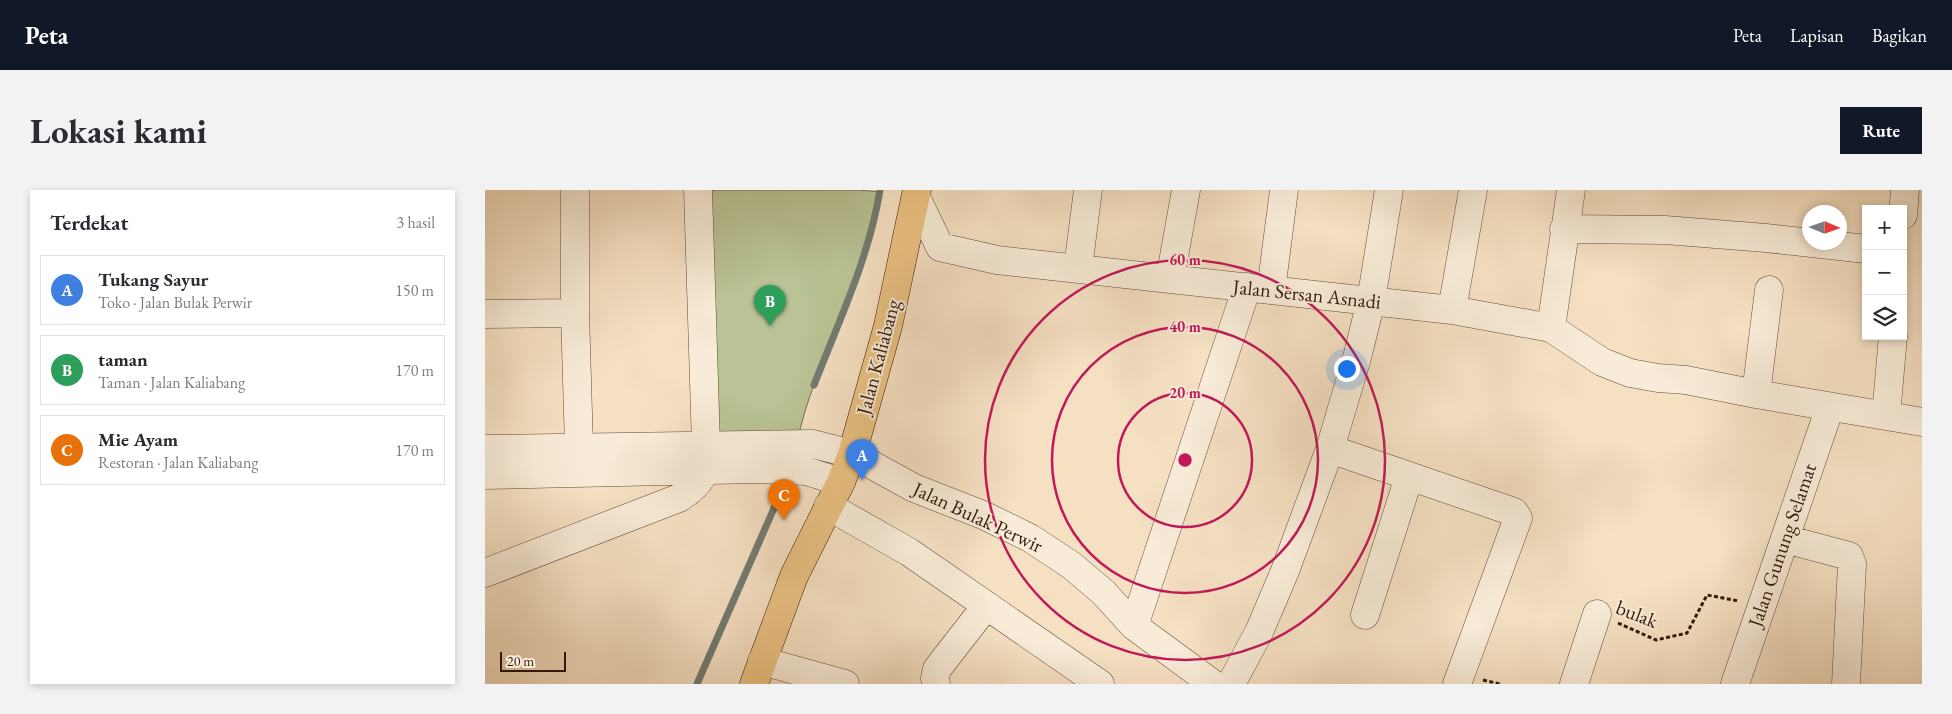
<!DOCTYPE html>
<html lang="id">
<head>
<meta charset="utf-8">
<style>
	:root { --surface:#fff; --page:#f2f2f3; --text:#2b2b33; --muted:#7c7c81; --line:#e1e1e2; --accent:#111827 }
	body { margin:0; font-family:"EB Garamond",serif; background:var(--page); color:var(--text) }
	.controls { position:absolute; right:15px; top:15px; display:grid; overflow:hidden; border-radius:0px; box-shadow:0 2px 8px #0003 }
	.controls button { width:45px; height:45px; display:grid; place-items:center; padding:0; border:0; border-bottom:1px solid var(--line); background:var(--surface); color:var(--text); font:25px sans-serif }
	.compass { position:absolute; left:1317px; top:15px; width:45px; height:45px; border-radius:50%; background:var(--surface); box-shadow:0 2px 8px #0003; rotate:92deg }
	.scale { position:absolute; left:15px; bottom:12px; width:66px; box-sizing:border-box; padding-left:5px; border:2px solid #32190b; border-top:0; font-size:14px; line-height:18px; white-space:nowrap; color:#32190b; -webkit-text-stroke:4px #f8ebd7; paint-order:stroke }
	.you { position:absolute; left:861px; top:178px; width:18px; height:18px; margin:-12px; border:4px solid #fff; border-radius:50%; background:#1a73e8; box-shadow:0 0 0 8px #1a73e833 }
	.badge { display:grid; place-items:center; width:32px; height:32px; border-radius:50%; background:var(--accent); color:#fff; font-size:16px; font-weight:700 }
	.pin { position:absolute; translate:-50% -41px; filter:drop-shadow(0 1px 2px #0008) }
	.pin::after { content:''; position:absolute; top:26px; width:18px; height:15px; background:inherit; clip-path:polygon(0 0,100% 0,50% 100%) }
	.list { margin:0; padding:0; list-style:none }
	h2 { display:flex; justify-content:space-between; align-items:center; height:65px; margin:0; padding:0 20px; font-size:21px }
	h2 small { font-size:16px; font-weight:400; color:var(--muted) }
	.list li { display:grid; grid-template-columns:32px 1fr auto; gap:15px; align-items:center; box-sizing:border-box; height:70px; margin:0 10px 10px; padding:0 10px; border:1px solid var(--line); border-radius:0px }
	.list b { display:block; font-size:19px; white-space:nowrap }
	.list p { margin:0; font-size:16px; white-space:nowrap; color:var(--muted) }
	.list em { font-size:16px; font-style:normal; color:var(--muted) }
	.icon { flex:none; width:28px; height:28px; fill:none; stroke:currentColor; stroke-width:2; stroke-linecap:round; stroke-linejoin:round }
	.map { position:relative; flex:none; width:1437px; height:494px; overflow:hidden; border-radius:0px }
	header { display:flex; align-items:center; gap:30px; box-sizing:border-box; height:70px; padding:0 25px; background:var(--accent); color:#fff }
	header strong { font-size:24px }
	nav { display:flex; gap:28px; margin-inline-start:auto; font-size:18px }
	.intro { display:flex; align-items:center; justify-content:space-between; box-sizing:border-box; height:120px; padding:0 30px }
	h1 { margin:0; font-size:35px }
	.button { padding:12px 22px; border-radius:0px; background:var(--accent); color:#fff; font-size:18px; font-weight:700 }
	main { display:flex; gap:30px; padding:0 30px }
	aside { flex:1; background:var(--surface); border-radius:0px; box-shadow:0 2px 8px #0003 }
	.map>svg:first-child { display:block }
	.green { fill:#b9c395; stroke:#766e50 }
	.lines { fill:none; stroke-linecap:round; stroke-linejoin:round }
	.stream { stroke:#727b72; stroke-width:7 }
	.minor-casing { stroke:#634b39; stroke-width:29 }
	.major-casing { stroke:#32190b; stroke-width:29 }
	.path { stroke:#32190b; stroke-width:3; stroke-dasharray:4 2.5; stroke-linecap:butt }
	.minor { stroke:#f8ebd7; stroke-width:28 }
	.major { stroke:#eac081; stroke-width:28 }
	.ring { fill:none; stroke:#c2185b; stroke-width:2.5 }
	.labels { text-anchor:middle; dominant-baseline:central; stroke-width:4; stroke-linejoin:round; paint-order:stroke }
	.street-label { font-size:20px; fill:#32190b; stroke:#f8ebd7 }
	.centre { fill:#c2185b; stroke:#f8ebd7; stroke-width:2.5 }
	.ring-label { font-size:15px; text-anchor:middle; font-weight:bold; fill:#c2185b; stroke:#f8ebd7; stroke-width:4; stroke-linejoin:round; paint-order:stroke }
</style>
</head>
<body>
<header>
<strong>Peta</strong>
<nav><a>Peta</a><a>Lapisan</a><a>Bagikan</a></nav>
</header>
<div class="intro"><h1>Lokasi kami</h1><a class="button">Rute</a></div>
<main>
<aside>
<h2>Terdekat<small>3 hasil</small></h2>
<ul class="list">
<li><span class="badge" style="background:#3f7fe0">A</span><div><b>Tukang Sayur</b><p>Toko · Jalan Bulak Perwir</p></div><em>150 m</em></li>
<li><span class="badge" style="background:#2e9e5b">B</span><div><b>taman</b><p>Taman · Jalan Kaliabang</p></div><em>170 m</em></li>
<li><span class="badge" style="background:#e8710a">C</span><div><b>Mie Ayam</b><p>Restoran · Jalan Kaliabang</p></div><em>170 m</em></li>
</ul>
</aside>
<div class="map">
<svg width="1437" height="494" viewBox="0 0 1437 494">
	<rect width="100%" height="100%" fill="#f5e0c2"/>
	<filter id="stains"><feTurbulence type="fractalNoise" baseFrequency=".004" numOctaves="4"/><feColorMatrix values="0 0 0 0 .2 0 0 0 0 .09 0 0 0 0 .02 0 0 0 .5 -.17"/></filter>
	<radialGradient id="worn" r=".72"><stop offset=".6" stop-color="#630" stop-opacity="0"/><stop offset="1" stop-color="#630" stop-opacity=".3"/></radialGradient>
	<path class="green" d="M213 0H374L395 2C383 69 353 130 330 193 322 212 317 232 312 251L221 255Z"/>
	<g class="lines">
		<path class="stream" d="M329 195C354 131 384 68 395 0
			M212 494 297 300"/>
		<g class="minor-casing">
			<path id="minor" d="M90 0V123L94 257
				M431 7 455 57 512 70 967 120 1066 138 1117 172 1145 183 1173 188 1201 190 1271 204 1437 232
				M1418 25 1420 0
				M1079 39 1180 40 1281 48 1381 59
				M593 78 603 0
				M685 89 701 0
				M786 100 799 0
				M967 120 988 0
				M0 124 90 123
				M1066 138 1086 0
				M1271 204 1284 100
				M1401 226 1408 146
				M0 259 328 254 367 264 429 298 498 325 545 348 586 375 618 402 649 436 728 494
				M845 259 873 164 886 111 904 0
				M0 285 271 279 321 281 356 292
				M343 316 424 362 615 494
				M1300 349 1364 366 1367 374 1361 494
				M0 383 194 308C220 292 220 283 221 255L213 0
				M880 425 924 287
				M649 436 762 97
				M277 471 360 494
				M451 494 450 488 452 479 501 416
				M746 494 774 442 800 381 845 259 1029 322 1033 328 972 494
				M1089 494 1112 424
				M1250 494 1345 217"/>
		</g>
		<g class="major-casing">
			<path id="major" d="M269 494 309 386 356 292 367 264 403 136 432 0"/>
		</g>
		<path class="path" d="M1133 433 1171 450 1202 443 1222 405 1254 411
			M998 490 1015 494"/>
		<use href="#minor" class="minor"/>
		<use href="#major" class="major"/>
	</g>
	<g class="ring">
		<circle cx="700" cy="270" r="67"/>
		<circle cx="700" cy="270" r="133"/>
		<circle cx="700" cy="270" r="200"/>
	</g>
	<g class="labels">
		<g class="street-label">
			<text transform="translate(822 104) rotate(6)">Jalan Sersan Asnadi</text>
			<text transform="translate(393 167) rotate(-75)">Jalan Kaliabang</text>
			<text transform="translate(493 327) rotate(25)">Jalan Bulak Perwir</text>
			<text transform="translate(1297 355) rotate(-71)">Jalan Gunung Selamat</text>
			<text transform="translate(1152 424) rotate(21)">bulak</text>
		</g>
	</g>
	<circle cx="700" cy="270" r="8" class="centre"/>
	<g class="ring-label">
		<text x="700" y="75">60 m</text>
		<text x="700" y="142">40 m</text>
		<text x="700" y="208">20 m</text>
	</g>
	<rect width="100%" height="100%" filter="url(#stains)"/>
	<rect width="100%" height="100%" fill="url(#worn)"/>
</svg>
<div class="controls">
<button>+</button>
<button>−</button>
<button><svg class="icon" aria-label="layers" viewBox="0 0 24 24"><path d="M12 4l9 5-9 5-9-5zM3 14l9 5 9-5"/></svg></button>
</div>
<svg class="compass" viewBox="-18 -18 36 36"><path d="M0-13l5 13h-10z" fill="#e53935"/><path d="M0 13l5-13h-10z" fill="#7c7c81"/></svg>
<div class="scale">20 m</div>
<div class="you"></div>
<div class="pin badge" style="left:377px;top:290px;background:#3f7fe0">A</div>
<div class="pin badge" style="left:285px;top:136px;background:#2e9e5b">B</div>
<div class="pin badge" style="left:299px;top:330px;background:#e8710a">C</div>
</div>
</main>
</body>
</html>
